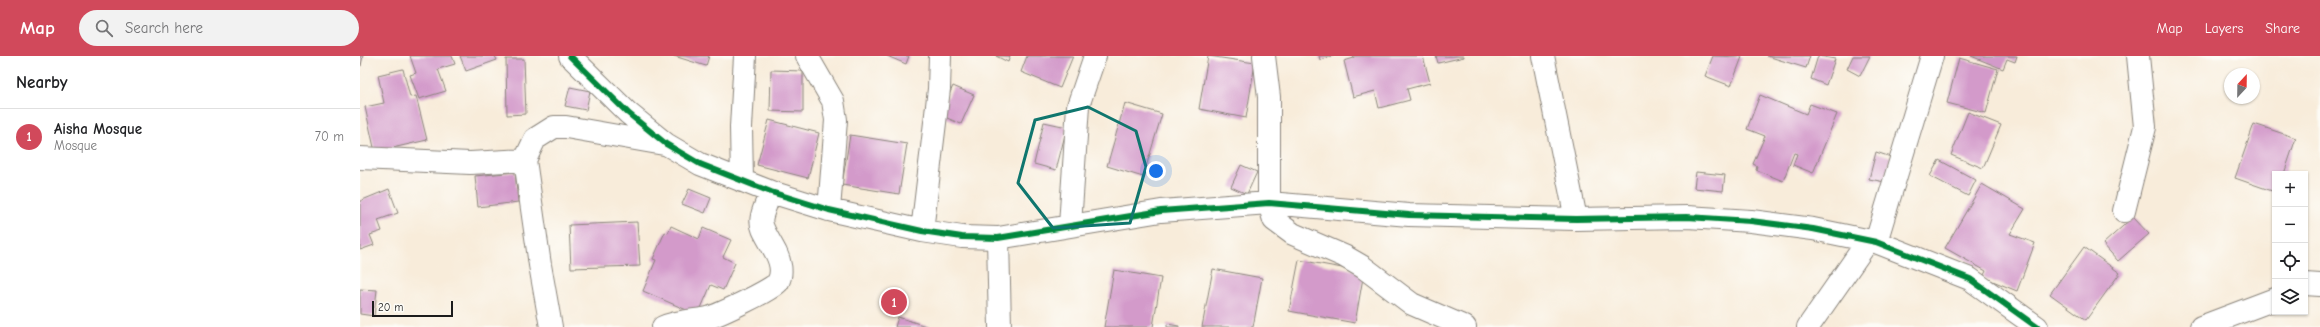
<!DOCTYPE html>
<html lang="en">
<head>
<meta charset="utf-8">
<style>
	:root { --surface:#fff; --page:#f2f2f2; --text:#202124; --muted:#757577; --line:#e0e0e0; --accent:#d1495b }
	body { margin:0; font-family:"Comic Neue",sans-serif; background:var(--page); color:var(--text) }
	.controls { position:absolute; right:12px; bottom:12px; display:grid; overflow:hidden; border-radius:0px; box-shadow:0 1px 3px #0004 }
	.controls button { width:36px; height:36px; display:grid; place-items:center; padding:0; border:0; border-bottom:1px solid var(--line); background:var(--surface); color:var(--text); font:20px sans-serif }
	.compass { position:absolute; left:1864px; top:12px; width:36px; height:36px; border-radius:50%; background:var(--surface); box-shadow:0 1px 3px #0004; rotate:22deg }
	.scale { position:absolute; left:12px; bottom:10px; width:81px; box-sizing:border-box; padding-left:4px; border:2px solid #1c1c1c; border-top:0; font-size:11px; line-height:14px; white-space:nowrap; color:#1c1c1c; -webkit-text-stroke:3px #fdfcf7; paint-order:stroke }
	.you { position:absolute; left:796px; top:115px; width:14px; height:14px; margin:-10px; border:3px solid #fff; border-radius:50%; background:#1a73e8; box-shadow:0 0 0 6px #1a73e833 }
	.badge { display:grid; place-items:center; width:26px; height:26px; border-radius:50%; background:var(--accent); color:#fff; font-size:13px; font-weight:700 }
	.pin { position:absolute; translate:-50% -50%; border:2px solid #fff; box-shadow:0 1px 4px #0006 }
	.list { margin:0; padding:0; list-style:none }
	h2 { display:flex; justify-content:space-between; align-items:center; height:52px; margin:0; padding:0 16px; font-size:17px }
	h2 small { font-size:13px; font-weight:400; color:var(--muted) }
	.list li { display:grid; grid-template-columns:26px 1fr auto; gap:12px; align-items:center; box-sizing:border-box; height:56px; padding:0 16px; border-top:1px solid var(--line) }
	.list b { display:block; font-size:15px; white-space:nowrap }
	.list p { margin:0; font-size:13px; white-space:nowrap; color:var(--muted) }
	.list em { font-size:13px; font-style:normal; color:var(--muted) }
	.icon { flex:none; width:22px; height:22px; fill:none; stroke:currentColor; stroke-width:2; stroke-linecap:round; stroke-linejoin:round }
	.map { position:relative; flex:none; width:1960px; height:271px; overflow:hidden }
	header { display:flex; align-items:center; gap:24px; box-sizing:border-box; height:56px; padding:0 20px; background:var(--accent); color:#fff }
	header strong { font-size:19px }
	nav { display:flex; gap:22px; margin-inline-start:auto; font-size:14px }
	.search { width:280px; height:36px; background:var(--page); display:flex; align-items:center; gap:10px; box-sizing:border-box; padding:0 14px; border-radius:22px; color:var(--muted); font-size:15px }
	main { display:flex }
	aside { flex:1; background:var(--surface) }
	.map>svg:first-child { display:block }
	.building { fill:#d39aca }
	.lines { fill:none; stroke-linecap:round; stroke-linejoin:round }
	.minor-casing { stroke:#8a847b; stroke-width:24 }
	.minor { stroke:#fff; stroke-width:22 }
	.cycleway-casing { stroke:#fdfcf7; stroke-width:8 }
	.cycleway { stroke:#00873e; stroke-width:6 }
	.marked { fill:none; stroke:#0f766e; stroke-width:3; stroke-linejoin:round }
</style>
</head>
<body>
<header>
<strong>Map</strong>
<div class="search"><svg class="icon" aria-label="search" viewBox="0 0 24 24"><circle cx="10" cy="10" r="6"/><path d="M15 15l6 6"/></svg>Search here</div>
<nav><a>Map</a><a>Layers</a><a>Share</a></nav>
</header>
<main>
<aside>
<h2>Nearby<small></small></h2>
<ul class="list">
<li><span class="badge">1</span><div><b>Aisha Mosque</b><p>Mosque</p></div><em>70 m</em></li>
</ul>
</aside>
<div class="map">
<svg width="1960" height="271" viewBox="0 0 1960 271">
	<rect width="100%" height="100%" fill="#fdfcf7"/>
	<filter id="ink" filterUnits="userSpaceOnUse"><feTurbulence type="fractalNoise" baseFrequency=".025" numOctaves="2"/><feDisplacementMap in="SourceGraphic" scale="8" xChannelSelector="R" yChannelSelector="G"/><feConvolveMatrix kernelMatrix="1 2 1 2 8 2 1 2 1" color-interpolation-filters="sRGB"/></filter>
	<filter id="wash" filterUnits="userSpaceOnUse"><feTurbulence type="fractalNoise" baseFrequency=".012" numOctaves="4" result="noise"/><feDisplacementMap in="SourceGraphic" scale="16" xChannelSelector="R" yChannelSelector="G"/><feGaussianBlur stdDeviation="0.9" result="paint"/><feColorMatrix in="noise" values="0 0 0 0 0 0 0 0 0 0 0 0 0 0 0 0 0 1.4 0 .05"/><feComposite in="paint" operator="in"/></filter>
	<g filter="url(#wash)">
		<rect width="100%" height="100%" fill="#f8ecda"/>
		<g id="blocks">
			<path class="building" d="M0 0H3L1 10H0Z
				M50 0H92L95 8 78 13 86 35 59 43 50 19 56 17Z
				M100 0H135L137 4 106 15Z
				M314 0H349L346 10Z
				M527 0H549L546 8Z
				M636 0H650L648 6Z
				M667 0H713L700 32 661 16Z
				M848 0 895 7 886 62 839 53Z
				M959 0H973L960 4Z
				M993 0H1063L1070 27 1047 33 1050 44 1019 52 1015 35 993 41 984 5 994 2Z
				M1076 0H1104V1L1078 7Z
				M1353 0 1382 1 1371 30 1345 20Z
				M1407 0H1450L1446 12Z
				M1458 0 1475 3 1466 29 1451 23Z
				M1493 0H1510L1500 20 1487 13Z
				M1611 0H1657L1655 6 1647 3 1643 13Z
				M1599 2 1638 13 1626 57 1587 47Z
				M146 3H164L166 58 147 59Z
				M43 13 50 41 56 40 67 84 15 96 5 51 24 47 18 19Z
				M411 14 443 15V56L410 55Z
				M593 30 614 39 601 68 580 59Z
				M210 31 230 35 226 54 205 50Z
				M1400 39 1446 58 1450 48 1477 58 1453 117 1433 109 1437 98 1434 97 1423 125 1396 114 1397 110 1393 108 1405 80 1387 73Z
				M765 47 802 58 783 121 747 110Z
				M1608 56 1641 69 1623 112 1591 99Z
				M409 64 459 77 448 122 397 109Z
				M684 66 707 71 696 114 674 108Z
				M1894 68 1936 82 1924 118H1915V136L1875 122Z
				M490 79 547 88 539 138 482 129Z
				M1516 96 1531 101 1525 126 1509 123Z
				M1579 104 1616 124 1608 140 1570 120Z
				M881 109 897 116 887 138 871 131Z
				M155 116 158 146 118 151 115 120Z
				M1336 116 1365 119 1363 135 1334 132Z
				M1622 128 1665 153 1650 178 1675 187 1657 235 1623 221 1626 215 1585 192Z
				M29 133 38 157 18 164 22 175 10 179 14 189 0 194V145Z
				M329 133 351 142 345 157 322 148Z
				M1773 161 1789 178 1758 205 1743 188Z
				M277 166 280 210 211 212 209 169Z
				M311 170 339 183 343 172 371 184 363 201 375 207 363 234 351 229 338 259 283 235 296 204 293 203 305 176 308 177Z
				M1724 191 1760 217 1726 264 1690 238Z
				M939 204 1004 216 995 267 929 255Z
				M853 213 902 222 893 271H842Z
				M754 214 801 222 793 271H744Z
				M0 233 17 234 14 260 0 258Z
				M538 261 569 271H535Z
				M807 268 819 270V271H807Z"/>
		</g>
	</g>
	<g filter="url(#ink)">
		<use href="#blocks" fill-opacity="0" stroke="#8a847b" stroke-width="1"/>
		<g class="lines">
			<g class="minor-casing">
				<path id="minor" d="M210 0 268 57 306 88 340 108 411 136 469 154 562 175 602 181 638 182 801 155 909 147 1049 159 1216 163 1327 161 1391 165 1453 173 1516 186 1610 223 1677 271
					M447 0 473 45 476 64 469 154
					M904 0 909 41V147L914 164 933 178 984 200 1003 211 1052 248 1105 271
					M1183 0 1216 163
					M0 102 110 107 165 104
					M382 125 381 71 385 0
					M1764 155 1785 71 1778 0
					M710 169 718 50 735 0
					M562 175 579 33 580 0
					M638 182 640 271
					M1516 186 1572 0
					M1945 228 1960 229
					M191 271 180 209 165 104 175 83 194 71H206L304 88
					M303 271C318 264 332 265 348 262 358 259 414 233 418 226 423 217 420 205 416 197 399 165 396 171 411 136
					M1448 271 1508 185
					M1841 271 1915 243"/>
			</g>
			<use href="#minor" class="minor"/>
			<g class="cycleway-casing">
				<path id="cycleway" d="M210 0 268 57 306 88 340 108 411 136 469 154 562 175 602 181 638 182 801 155 909 147 1049 159 1216 163 1327 161 1391 165 1453 173 1516 186 1610 223 1677 271"/>
			</g>
			<use href="#cycleway" class="cycleway"/>
		</g>
	</g>
	<path class="marked" d="M728 51 776 75 786 111 770 167 693 172 658 127 675 64Z"/>
</svg>
<div class="controls">
<button>+</button>
<button>−</button>
<button><svg class="icon" aria-label="locate" viewBox="0 0 24 24"><circle cx="12" cy="12" r="6"/><path d="M12 2v4M12 18v4M2 12h4M18 12h4"/></svg></button>
<button><svg class="icon" aria-label="layers" viewBox="0 0 24 24"><path d="M12 4l9 5-9 5-9-5zM3 14l9 5 9-5"/></svg></button>
</div>
<svg class="compass" viewBox="-18 -18 36 36"><path d="M0-13l5 13h-10z" fill="#e53935"/><path d="M0 13l5-13h-10z" fill="#757577"/></svg>
<div class="scale">20 m</div>
<div class="you"></div>
<div class="pin badge" style="left:534px;top:246px">1</div>
</div>
</main>
</body>
</html>
